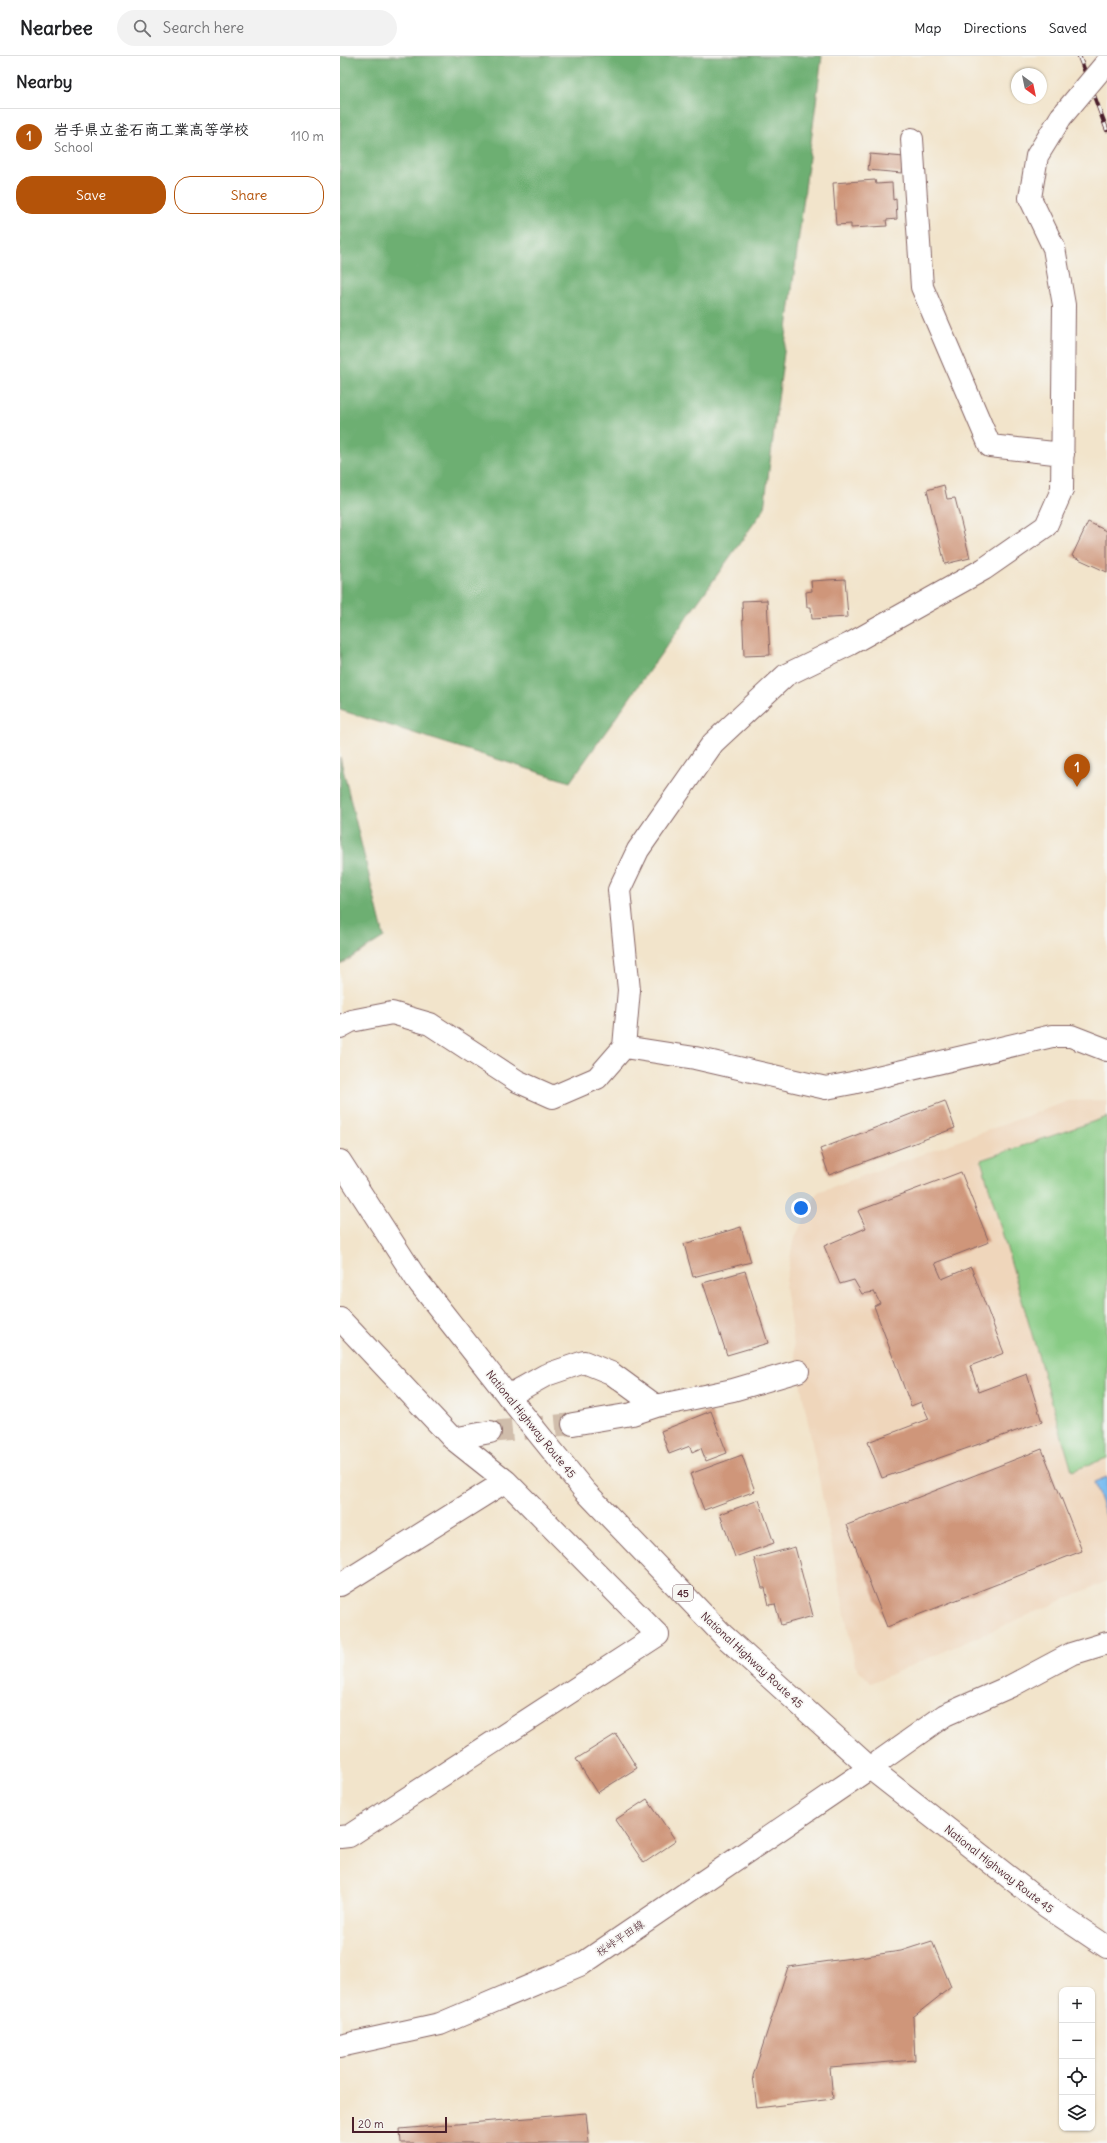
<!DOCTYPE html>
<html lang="en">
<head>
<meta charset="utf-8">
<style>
	:root { --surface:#fff; --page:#f2f2f2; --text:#202124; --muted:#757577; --line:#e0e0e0; --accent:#b45309 }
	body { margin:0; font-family:Delius,"Klee One",sans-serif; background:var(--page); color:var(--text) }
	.controls { position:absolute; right:12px; bottom:12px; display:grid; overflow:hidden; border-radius:8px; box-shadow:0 1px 3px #0004 }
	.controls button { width:36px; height:36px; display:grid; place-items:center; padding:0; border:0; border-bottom:1px solid var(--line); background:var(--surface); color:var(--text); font:20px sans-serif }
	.compass { position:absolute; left:671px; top:12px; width:36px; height:36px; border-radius:50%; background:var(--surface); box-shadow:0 1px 3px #0004; rotate:147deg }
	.scale { position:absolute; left:12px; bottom:10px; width:95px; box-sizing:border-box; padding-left:4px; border:2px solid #4a1f2b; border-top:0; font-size:11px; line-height:14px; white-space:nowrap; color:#4a1f2b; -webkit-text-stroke:3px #f6f6f2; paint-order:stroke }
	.you { position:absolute; left:461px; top:1152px; width:14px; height:14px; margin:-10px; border:3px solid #fff; border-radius:50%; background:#1a73e8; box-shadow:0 0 0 6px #1a73e833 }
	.badge { display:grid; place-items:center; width:26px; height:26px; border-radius:50%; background:var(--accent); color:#fff; font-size:13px; font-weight:700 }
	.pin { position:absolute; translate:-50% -33px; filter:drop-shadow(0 1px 2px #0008) }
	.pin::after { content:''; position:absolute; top:21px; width:14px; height:12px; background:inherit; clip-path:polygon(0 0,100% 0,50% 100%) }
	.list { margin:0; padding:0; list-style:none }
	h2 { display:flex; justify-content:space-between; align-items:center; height:52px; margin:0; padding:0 16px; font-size:17px }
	h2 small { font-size:13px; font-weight:400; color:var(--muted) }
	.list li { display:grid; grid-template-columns:26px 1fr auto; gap:12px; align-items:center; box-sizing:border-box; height:56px; padding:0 16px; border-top:1px solid var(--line) }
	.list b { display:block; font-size:15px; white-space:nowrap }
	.list p { margin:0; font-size:13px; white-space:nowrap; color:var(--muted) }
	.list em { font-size:13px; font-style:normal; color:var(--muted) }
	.actions { display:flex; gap:8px; padding:12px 16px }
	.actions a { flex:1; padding:9px 0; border:1px solid var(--accent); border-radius:16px; text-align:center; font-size:14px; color:var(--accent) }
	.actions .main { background:var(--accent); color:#fff }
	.icon { flex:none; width:22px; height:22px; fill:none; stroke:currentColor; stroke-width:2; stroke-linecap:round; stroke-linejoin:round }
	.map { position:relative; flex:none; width:767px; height:2087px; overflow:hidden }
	header { display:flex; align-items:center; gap:24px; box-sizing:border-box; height:56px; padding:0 20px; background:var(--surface); border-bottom:1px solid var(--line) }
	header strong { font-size:19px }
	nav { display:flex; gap:22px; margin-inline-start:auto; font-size:14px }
	.search { width:280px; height:36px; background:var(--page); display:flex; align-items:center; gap:10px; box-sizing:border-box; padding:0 14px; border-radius:22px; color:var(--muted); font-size:15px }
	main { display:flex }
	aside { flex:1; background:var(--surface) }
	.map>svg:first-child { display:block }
	.built { fill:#efd6bb }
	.green { fill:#87cb84; stroke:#687558 }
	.forest { fill:#6daf72; stroke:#5c674e }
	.water { fill:#7cbdf1; stroke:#636e8e }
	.building { fill:#cf967a }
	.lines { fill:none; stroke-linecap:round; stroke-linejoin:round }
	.minor-tunnel { stroke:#d0bdab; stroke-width:22; stroke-dasharray:22 11; stroke-linecap:butt }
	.minor-casing { stroke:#856463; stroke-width:24 }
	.secondary-casing { stroke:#856463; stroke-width:24 }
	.trunk-casing { stroke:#856463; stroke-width:24 }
	.minor { stroke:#fff; stroke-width:22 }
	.secondary { stroke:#fff; stroke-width:22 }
	.trunk { stroke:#fff; stroke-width:22 }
	.rail-casing { stroke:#4a1f2b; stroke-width:4.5 }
	.rail { stroke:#f6f6f2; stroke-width:3; stroke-dasharray:9; stroke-linecap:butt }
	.minor-bridge-casing { stroke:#856463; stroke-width:24; stroke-linecap:butt }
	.minor-bridge { stroke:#fff; stroke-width:22 }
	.labels { text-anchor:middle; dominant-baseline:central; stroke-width:3.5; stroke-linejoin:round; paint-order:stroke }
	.shield { fill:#f6f6f2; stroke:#7e6067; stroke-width:1 }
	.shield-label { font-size:10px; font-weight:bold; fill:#4a1f2b }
	.street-label { font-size:11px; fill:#4a1f2b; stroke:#f6f6f2 }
</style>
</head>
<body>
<header>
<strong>Nearbee</strong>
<div class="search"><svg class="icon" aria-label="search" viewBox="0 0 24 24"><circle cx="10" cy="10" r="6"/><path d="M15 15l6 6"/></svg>Search here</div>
<nav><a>Map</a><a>Directions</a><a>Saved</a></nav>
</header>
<main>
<aside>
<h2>Nearby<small></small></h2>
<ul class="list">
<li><span class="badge">1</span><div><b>岩手県立釜石商工業高等学校</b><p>School</p></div><em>110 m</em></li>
</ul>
<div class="actions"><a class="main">Save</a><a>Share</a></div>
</aside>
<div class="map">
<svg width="767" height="2087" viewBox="0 0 767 2087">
	<rect width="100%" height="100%" fill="#f6f6f2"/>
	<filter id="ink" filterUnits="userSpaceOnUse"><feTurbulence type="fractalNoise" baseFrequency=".025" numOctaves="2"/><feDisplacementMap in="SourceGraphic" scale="8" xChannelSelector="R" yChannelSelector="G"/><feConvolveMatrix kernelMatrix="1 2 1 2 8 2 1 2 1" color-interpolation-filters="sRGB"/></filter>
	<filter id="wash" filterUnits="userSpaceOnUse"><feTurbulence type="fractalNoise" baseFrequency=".012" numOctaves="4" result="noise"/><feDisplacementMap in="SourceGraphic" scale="16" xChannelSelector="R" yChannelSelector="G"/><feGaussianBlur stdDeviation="0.9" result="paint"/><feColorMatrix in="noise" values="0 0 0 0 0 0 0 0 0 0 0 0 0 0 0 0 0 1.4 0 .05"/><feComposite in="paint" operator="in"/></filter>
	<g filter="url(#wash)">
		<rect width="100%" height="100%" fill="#f2e4cb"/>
		<path class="built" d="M767 1044V1525L531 1627 515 1610 458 1315 445 1231 453 1185 478 1136 728 1045Z"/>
		<path class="green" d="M767 1061V1402L732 1415 641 1104Z"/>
		<path class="forest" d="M0 0H482L424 453 230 726 0 654Z
			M0 701 44 881 0 909Z"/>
		<path class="water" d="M767 1421V1463L754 1426Z"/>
		<g id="blocks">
			<path class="building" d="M530 98 564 101 562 117 528 114Z
				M535 124 536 128 552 127 553 144 556 143 557 163 546 164 547 170 511 172V168L496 169 493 127Z
				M604 429 607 443 615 442 630 502 605 508 587 434Z
				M748 466 767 475V516L732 500Z
				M505 523 508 561 472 563 471 551H467L466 536 472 535 471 525Z
				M427 544 430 599 404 600 402 545Z
				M605 1045 615 1072 489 1119 480 1093Z
				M621 1116 649 1186 595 1207 602 1223 631 1211 664 1297 630 1310 639 1336 687 1318 702 1366 542 1422 528 1386 589 1363 581 1346 571 1350 534 1250 540 1247 534 1236 522 1238 514 1224 500 1228 484 1190 526 1172 518 1155Z
				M401 1171 411 1206 353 1221 344 1188Z
				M405 1215 428 1287 387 1299 363 1227Z
				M371 1355 387 1397 366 1405 361 1392 352 1396 350 1390 329 1398 321 1375Z
				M702 1393 742 1495 547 1571 507 1469Z
				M402 1399 415 1435 364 1454 350 1418Z
				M419 1444 434 1487 395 1501 380 1458Z
				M455 1491 473 1560 441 1569 435 1548 429 1549 425 1532H422L414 1502Z
				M276 1678 297 1712 257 1737 236 1703Z
				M307 1743 336 1785 304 1807 275 1764Z
				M592 1885 611 1931 573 1961 575 2004 490 2011 493 2043 417 2052 413 2020 448 1911 561 1895Z
				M246 2057 249 2087H61L60 2073Z"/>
		</g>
	</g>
	<g filter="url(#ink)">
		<use href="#blocks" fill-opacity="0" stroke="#856463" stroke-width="1"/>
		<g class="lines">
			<path class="minor-tunnel" d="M150 1376 233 1368"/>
			<g class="minor-casing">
				<path id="minor" d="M572 83 582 231 650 390 723 398
					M0 971 11 965 52 957 90 968 177 1025 213 1041 257 1022 284 991 289 934 279 834 298 794 373 687 446 619 510 588 644 513 706 470 722 434 724 249 714 192 690 142 697 100 721 61
					M284 991 355 1002 486 1032 512 1027 712 980H731L767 994
					M0 1263 113 1383 166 1425
					M168 1340 206 1319 244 1306 271 1317 316 1350 393 1334 458 1315
					M233 1368 292 1358 316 1350
					M113 1383 150 1376
					M0 1529 166 1425 318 1579 9 1780 0 1781
					M530 1712 605 1659 671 1630 731 1598 767 1587"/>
			</g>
			<g class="secondary-casing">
				<path id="secondary" d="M0 1990 100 1968 242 1908 530 1712"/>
			</g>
			<g class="trunk-casing">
				<path id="trunk" d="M0 1105 77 1224 168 1340 244 1434 384 1580 530 1712 706 1850 767 1891"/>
			</g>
			<use href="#minor" class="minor"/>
			<use href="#secondary" class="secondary"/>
			<use href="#trunk" class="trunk"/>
			<g class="rail-casing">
				<path id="rail" d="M739 0 767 74"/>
			</g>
			<use href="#rail" class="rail"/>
			<g class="minor-bridge-casing">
				<path id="minor-bridge" d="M721 61 767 6"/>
			</g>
			<use href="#minor-bridge" class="minor-bridge"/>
		</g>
	</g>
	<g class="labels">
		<rect class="shield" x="333" y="1529" width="20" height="16" rx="3"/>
		<g class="shield-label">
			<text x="343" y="1537">45</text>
		</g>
		<g class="street-label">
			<text transform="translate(191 1368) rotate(51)">National Highway Route 45</text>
			<text transform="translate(412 1604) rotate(43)">National Highway Route 45</text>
			<text transform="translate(659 1813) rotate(38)">National Highway Route 45</text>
			<text transform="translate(280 1882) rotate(-34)">桜峠平田線</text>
		</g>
	</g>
</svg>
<div class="controls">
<button>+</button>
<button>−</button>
<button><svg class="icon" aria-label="locate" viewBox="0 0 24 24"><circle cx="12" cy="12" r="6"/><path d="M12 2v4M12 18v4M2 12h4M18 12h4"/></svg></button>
<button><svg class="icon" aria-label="layers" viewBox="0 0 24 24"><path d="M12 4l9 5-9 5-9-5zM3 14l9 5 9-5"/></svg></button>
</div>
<svg class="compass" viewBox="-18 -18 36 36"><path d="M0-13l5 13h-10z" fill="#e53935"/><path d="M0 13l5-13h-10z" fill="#757577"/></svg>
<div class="scale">20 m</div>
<div class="you"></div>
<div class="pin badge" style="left:737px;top:731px">1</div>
</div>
</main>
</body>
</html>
